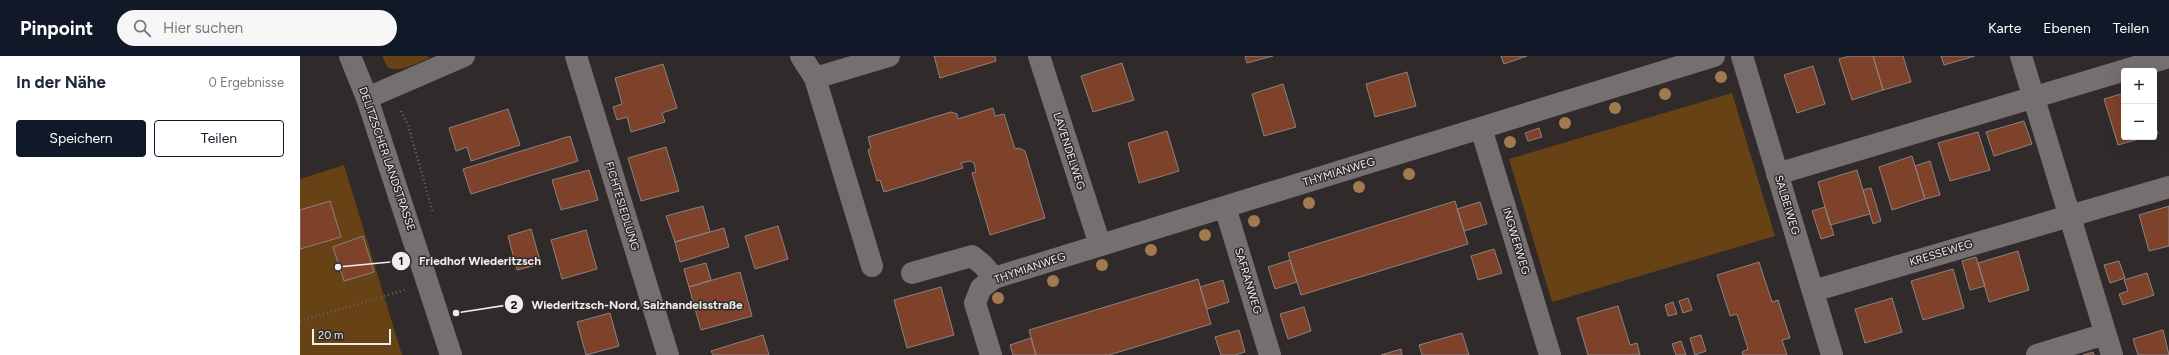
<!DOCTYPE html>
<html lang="de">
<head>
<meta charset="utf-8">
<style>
	:root { --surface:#fff; --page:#f6f6f7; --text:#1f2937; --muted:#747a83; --line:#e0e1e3; --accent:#111827 }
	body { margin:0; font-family:Figtree,sans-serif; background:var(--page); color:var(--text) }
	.controls { position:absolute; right:12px; top:12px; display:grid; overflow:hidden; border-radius:4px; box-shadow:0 4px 16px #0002 }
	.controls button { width:36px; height:36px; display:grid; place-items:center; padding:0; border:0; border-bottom:1px solid var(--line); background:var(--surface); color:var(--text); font:20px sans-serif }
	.scale { position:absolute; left:12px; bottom:10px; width:79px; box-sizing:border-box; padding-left:4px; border:2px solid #f1eded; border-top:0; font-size:11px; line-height:14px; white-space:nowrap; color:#f1eded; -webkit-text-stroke:3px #302a2b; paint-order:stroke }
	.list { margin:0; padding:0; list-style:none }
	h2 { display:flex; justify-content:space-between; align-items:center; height:52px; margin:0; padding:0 16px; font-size:17px }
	h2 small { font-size:13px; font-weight:400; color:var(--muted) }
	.actions { display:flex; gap:8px; padding:12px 16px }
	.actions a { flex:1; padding:9px 0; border:1px solid var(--accent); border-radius:4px; text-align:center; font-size:14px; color:var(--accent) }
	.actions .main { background:var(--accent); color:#fff }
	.icon { flex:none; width:22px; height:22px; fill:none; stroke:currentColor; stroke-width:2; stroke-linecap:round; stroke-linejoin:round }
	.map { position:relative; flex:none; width:1869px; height:299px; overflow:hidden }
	header { display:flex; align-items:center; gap:24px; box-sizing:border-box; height:56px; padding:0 20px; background:var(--accent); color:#fff }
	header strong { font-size:19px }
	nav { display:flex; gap:22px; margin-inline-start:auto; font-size:14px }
	.search { width:280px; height:36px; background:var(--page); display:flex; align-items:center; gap:10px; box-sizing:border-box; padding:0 14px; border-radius:22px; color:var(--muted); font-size:15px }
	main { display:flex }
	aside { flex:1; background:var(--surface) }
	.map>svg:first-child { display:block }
	.green { fill:#664214 }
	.building { fill:#7e422a; stroke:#8a8381 }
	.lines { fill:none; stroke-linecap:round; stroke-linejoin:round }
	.path { stroke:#6a6566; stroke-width:2.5; stroke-dasharray:1 3; stroke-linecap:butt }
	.minor { stroke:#766f6f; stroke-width:22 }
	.tree { fill:#a17a50 }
	.labels { text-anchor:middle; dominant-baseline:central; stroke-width:3; stroke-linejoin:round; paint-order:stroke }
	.street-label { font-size:11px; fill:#f1eded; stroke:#302a2b }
	.leader { fill:none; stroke:#f1eded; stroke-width:1.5 }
	.callout-dot { fill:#f1eded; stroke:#302a2b; stroke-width:1.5 }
	.mark-label { font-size:12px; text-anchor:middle; font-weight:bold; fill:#111 }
	.callout-label { font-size:12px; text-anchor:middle; font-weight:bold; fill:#f1eded; stroke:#302a2b; stroke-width:3; stroke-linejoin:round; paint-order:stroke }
</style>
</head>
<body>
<header>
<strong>Pinpoint</strong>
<div class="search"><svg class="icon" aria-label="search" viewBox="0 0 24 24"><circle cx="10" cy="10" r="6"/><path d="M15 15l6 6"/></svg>Hier suchen</div>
<nav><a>Karte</a><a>Ebenen</a><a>Teilen</a></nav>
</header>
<main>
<aside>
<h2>In der Nähe<small>0 Ergebnisse</small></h2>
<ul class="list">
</ul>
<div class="actions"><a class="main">Speichern</a><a>Teilen</a></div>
</aside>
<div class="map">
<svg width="1869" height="299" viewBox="0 0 1869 299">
	<rect width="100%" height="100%" fill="#302a2b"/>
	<path class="green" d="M82 0H128L129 2C115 8 103 16 88 12Z
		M1432 37 1475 180 1252 246 1209 103Z
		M44 109 102 299H0V123Z"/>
	<path class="building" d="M634 0H695L696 5 640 22Z
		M945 0H973L947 7Z
		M1201 0H1227L1204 8Z
		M1550 0H1573L1583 34 1552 44 1539 3Z
		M1573 0H1603L1611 26 1583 34Z
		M1641 0H1675L1644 9Z
		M822 7 834 44 793 56 781 20Z
		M363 8 377 52 362 57 365 66 331 76 327 61 317 64 313 51 322 48 315 22Z
		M1513 10 1525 48 1497 57 1484 19Z
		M1107 16 1116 50 1075 61 1066 28Z
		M983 28 996 71 964 80 952 38Z
		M1824 37V81H1846L1818 89 1804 43Z
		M693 52 695 60 704 58 715 93 719 92 725 95 745 162 690 179 672 117 676 116 674 107 670 105 661 107 663 112 584 136 580 124 577 125 568 94 571 92 568 81 651 56 657 58 658 63Z
		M208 53 220 89 171 105 167 91 156 95 149 72Z
		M1724 65 1732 88 1694 100 1686 76Z
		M1854 65 1858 78 1854 79Z
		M1239 72 1242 81 1228 85 1225 77Z
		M867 75 879 115 839 127 828 87Z
		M1678 76 1690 114 1650 125 1638 87Z
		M270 80 278 105 171 138 163 113Z
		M366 91 379 135 341 145 328 102Z
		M1612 100 1625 143 1592 154 1579 111Z
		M1630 105 1640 139 1625 143 1615 110Z
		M289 114 298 144 261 154 252 124Z
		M1557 114 1570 158 1530 169 1518 126Z
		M1571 132 1581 165 1573 168 1563 134Z
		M30 145 41 181 0 193V154Z
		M1155 145 1168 188 1001 239 988 197Z
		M1180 146 1187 168 1164 175 1157 153Z
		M403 150 410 176 375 186 366 160Z
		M1869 150V190L1849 195 1839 159Z
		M1525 151 1534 179 1521 183 1512 155Z
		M478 170 488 203 455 213 445 180Z
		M424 172 429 191 380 206 375 186Z
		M231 173 241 208 217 214 208 180Z
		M286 174 297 213 262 223 251 184Z
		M63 180 74 216 44 225 33 191Z
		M1194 193 1202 217 1178 224 1171 200Z
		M1718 195 1729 234 1689 246 1678 207Z
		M1676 201 1685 230 1670 234 1662 205Z
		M990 204 997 226 975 233 968 211Z
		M1819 205 1825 222 1810 227 1804 209Z
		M1459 206 1472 246 1478 244 1490 282 1482 284 1487 299H1443L1442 296 1448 293 1437 258 1430 260 1417 219Z
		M406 207 411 224 389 231 384 213Z
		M1653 213 1664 252 1623 264 1611 225Z
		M440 216 452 260 401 274 389 231Z
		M1847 217 1854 239 1823 249 1819 238 1828 235 1824 224Z
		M898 223 911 268 809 299H736L729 274Z
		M923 224 929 246 907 253 900 231Z
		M641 231 654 279 607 292 594 244Z
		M1388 242 1392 254 1383 257 1379 245Z
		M1592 242 1602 276 1565 287 1555 253Z
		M1373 246 1377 258 1368 260 1365 249Z
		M1318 250 1330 289 1337 287 1340 299H1288L1277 262Z
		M1004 251 1011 275 988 283 980 258Z
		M310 257 319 290 286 299 277 266Z
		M939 274 945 296 935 299H921L915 281Z
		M1863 274 1869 299H1838L1833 283Z
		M1162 277 1169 299H1122L1119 289Z
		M463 279 469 299H413L411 295Z
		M1401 279 1406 295 1395 299 1390 282Z
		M731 282 736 299H713L710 289Z
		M1381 285 1386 299H1376L1372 288Z
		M1101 293 1102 299H1081Z
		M1793 296 1794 299H1783Z"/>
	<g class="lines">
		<path class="path" d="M101 55 108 69 133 157
			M0 265 105 234"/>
		<path class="minor" d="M50 0 67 42 151 299
			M276 0 368 299
			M501 0 515 22 572 210
			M739 0 800 189
			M1442 0 1532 299
			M1721 0 1812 299
			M515 22 589 0
			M67 42 164 0
			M1181 72 1250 299
			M1477 118 1869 1
			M925 151 970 299
			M612 217 672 200 683 209 694 222
			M1513 235 1869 131
			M691 299 675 247 681 232 694 222 1414 0
			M1737 299 1805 278"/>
	</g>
	<g class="tree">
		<circle cx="1421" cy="21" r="6"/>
		<circle cx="1365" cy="38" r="6"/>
		<circle cx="1315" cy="52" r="6"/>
		<circle cx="1265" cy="67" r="6"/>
		<circle cx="1210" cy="86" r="6"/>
		<circle cx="1109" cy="118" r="6"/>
		<circle cx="1059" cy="131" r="6"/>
		<circle cx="1009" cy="147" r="6"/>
		<circle cx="954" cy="165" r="6"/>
		<circle cx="905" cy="179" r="6"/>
		<circle cx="851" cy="194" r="6"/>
		<circle cx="802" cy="209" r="6"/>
		<circle cx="753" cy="225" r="6"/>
		<circle cx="698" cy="242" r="6"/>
	</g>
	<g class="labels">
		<g class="street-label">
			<text transform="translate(769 95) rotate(72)">LAVENDELWEG</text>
			<text transform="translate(87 103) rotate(71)">DELITZSCHER LANDSTRASSE</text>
			<text transform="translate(1039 116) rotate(-17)">THYMIANWEG</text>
			<text transform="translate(1487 149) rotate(73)">SALBEIWEG</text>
			<text transform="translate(322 150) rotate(73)">FICHTESIEDLUNG</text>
			<text transform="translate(1216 185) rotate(73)">INGWERWEG</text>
			<text transform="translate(1641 197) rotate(-17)">KRESSEWEG</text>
			<text transform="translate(730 212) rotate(-19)">THYMIANWEG</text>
			<text transform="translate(948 225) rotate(73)">SAFRANWEG</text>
		</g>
	</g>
	<path class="leader" d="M38 211L101 205M156 257L214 248"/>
	<g class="callout-dot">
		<circle cx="38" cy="211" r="4"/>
		<circle cx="156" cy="257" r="4"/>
		<circle cx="101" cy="205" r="10"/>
		<circle cx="214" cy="248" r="10"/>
	</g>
	<g class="mark-label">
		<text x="101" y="209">1</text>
		<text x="214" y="253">2</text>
	</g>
	<g class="callout-label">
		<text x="180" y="209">Friedhof Wiederitzsch</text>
		<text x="337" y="253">Wiederitzsch-Nord, Salzhandelsstraße</text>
	</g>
</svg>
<div class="controls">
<button>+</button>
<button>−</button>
</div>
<div class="scale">20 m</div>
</div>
</main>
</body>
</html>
